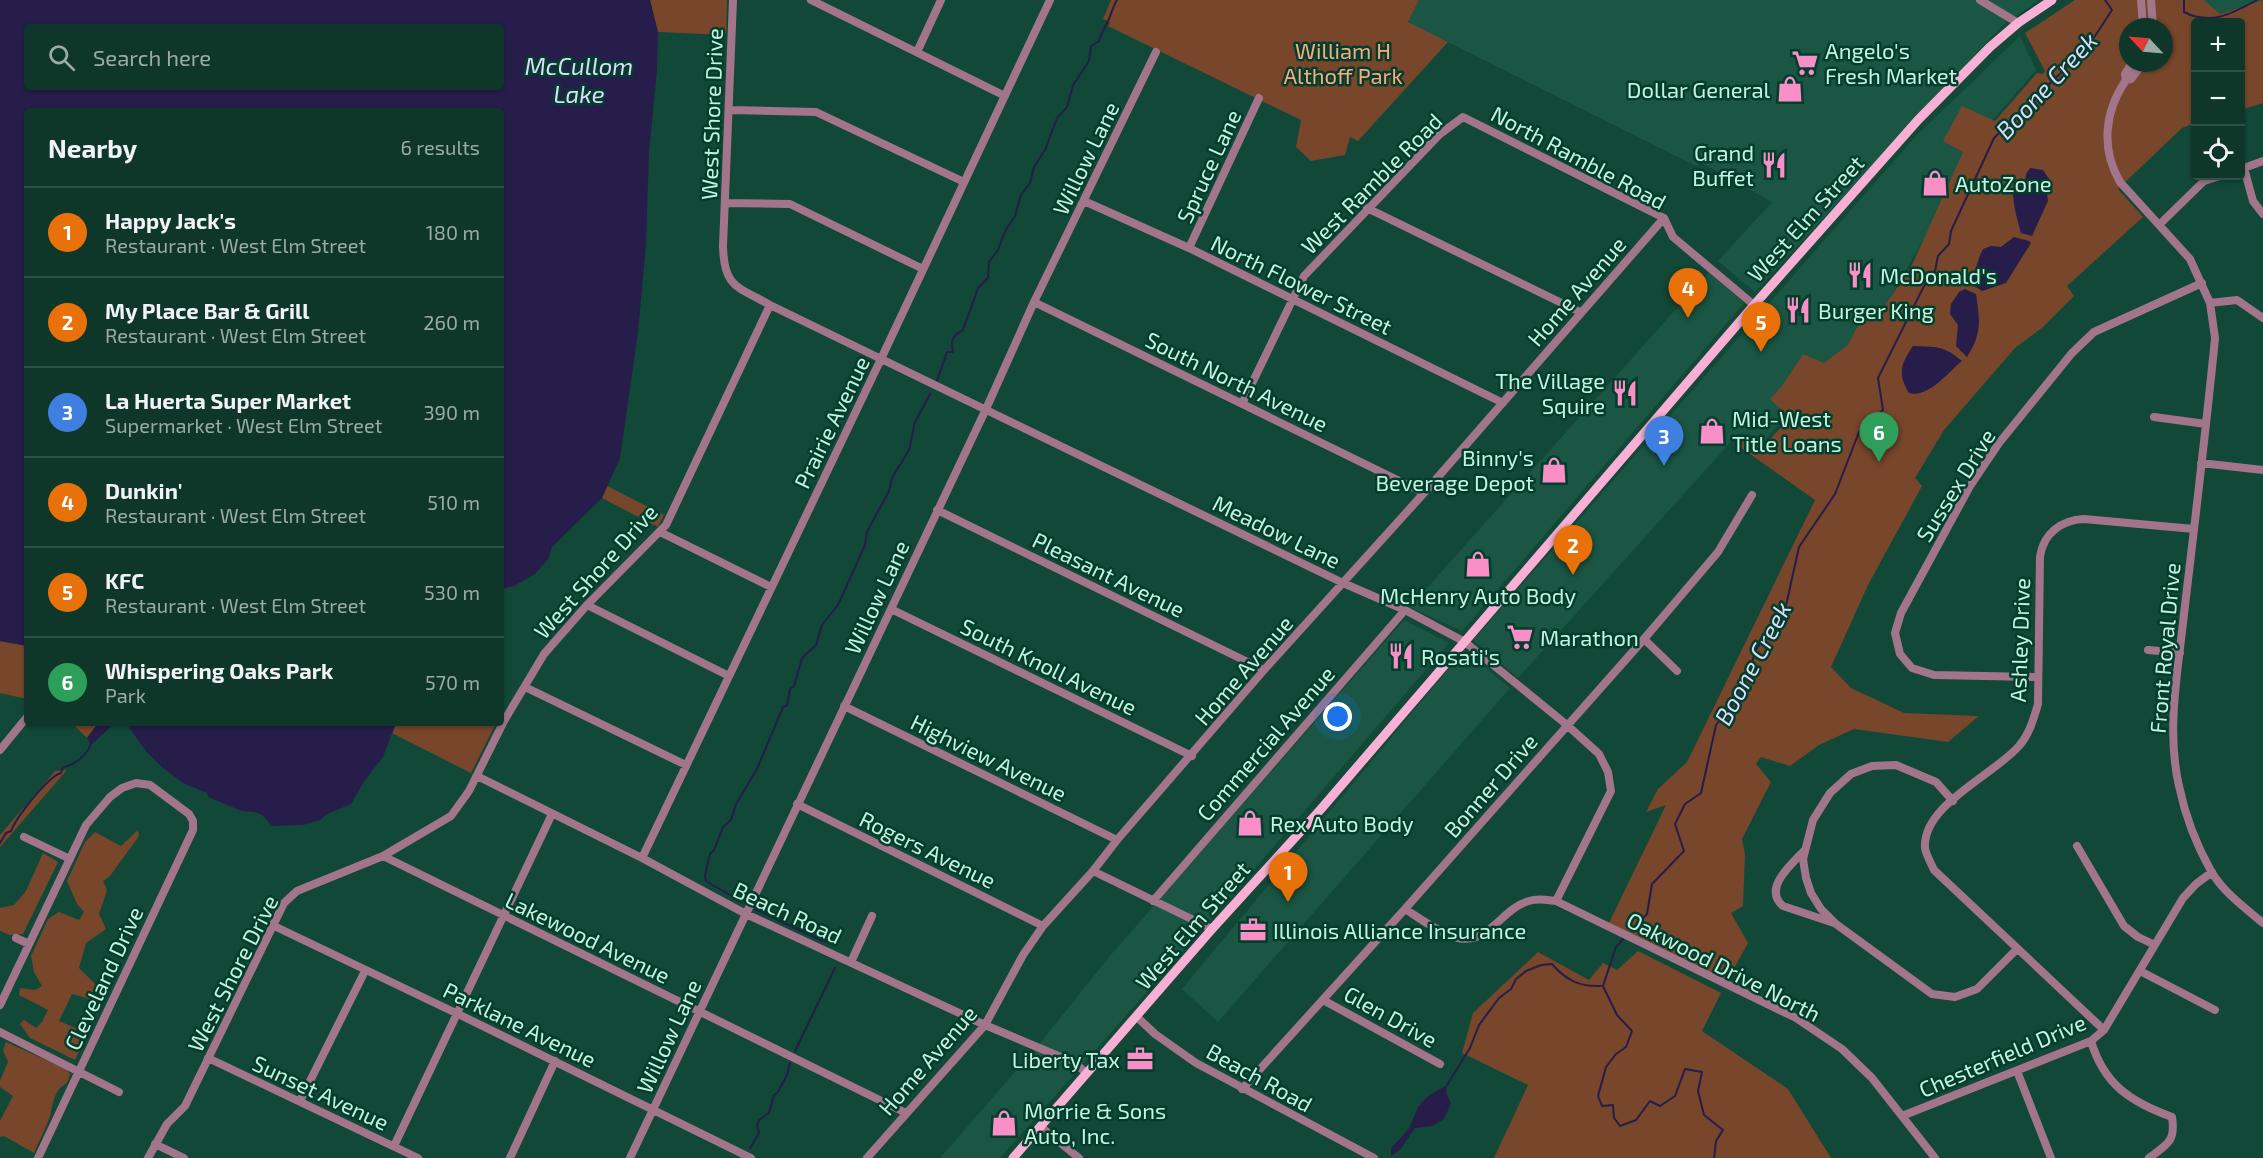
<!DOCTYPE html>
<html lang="en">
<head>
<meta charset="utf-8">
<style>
	:root { --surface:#0e3629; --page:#1c4135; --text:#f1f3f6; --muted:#9baba8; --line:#2e5046; --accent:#95b2f1 }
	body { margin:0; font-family:"Exo 2",sans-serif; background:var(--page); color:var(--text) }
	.controls { position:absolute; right:18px; top:18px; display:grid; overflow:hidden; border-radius:6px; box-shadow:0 2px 4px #0004 }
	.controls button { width:54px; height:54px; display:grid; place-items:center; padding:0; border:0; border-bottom:2px solid var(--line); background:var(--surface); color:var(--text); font:30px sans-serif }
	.compass { position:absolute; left:2119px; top:18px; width:54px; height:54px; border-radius:50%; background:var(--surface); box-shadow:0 2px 4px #0004; rotate:296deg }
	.you { position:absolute; left:1338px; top:717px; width:21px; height:21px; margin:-15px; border:4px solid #fff; border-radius:50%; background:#1a73e8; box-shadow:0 0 0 9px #1a73e833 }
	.badge { display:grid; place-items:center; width:39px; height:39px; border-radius:50%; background:var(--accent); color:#fff; font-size:20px; font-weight:700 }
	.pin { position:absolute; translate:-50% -50px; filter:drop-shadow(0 2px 3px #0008) }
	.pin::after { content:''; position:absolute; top:32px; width:21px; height:18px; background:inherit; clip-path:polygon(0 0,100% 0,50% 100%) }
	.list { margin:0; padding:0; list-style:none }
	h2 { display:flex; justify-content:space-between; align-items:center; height:78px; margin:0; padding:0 24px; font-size:26px }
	h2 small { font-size:20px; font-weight:400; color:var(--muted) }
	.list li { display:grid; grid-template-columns:39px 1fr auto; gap:18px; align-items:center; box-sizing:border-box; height:90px; padding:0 24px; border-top:2px solid var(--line) }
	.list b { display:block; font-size:22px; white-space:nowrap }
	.list p { margin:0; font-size:20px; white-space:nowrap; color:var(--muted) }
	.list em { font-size:20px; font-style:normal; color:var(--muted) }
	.icon { flex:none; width:33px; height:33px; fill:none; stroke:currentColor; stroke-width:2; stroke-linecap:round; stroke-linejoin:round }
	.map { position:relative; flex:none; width:2263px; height:1158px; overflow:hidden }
	.search { position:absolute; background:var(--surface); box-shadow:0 2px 4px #0004; left:24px; top:24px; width:480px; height:66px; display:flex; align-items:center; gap:15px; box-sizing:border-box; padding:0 21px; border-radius:6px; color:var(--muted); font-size:22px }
	.panel { position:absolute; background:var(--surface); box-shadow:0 2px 4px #0004; left:24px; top:108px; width:480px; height:618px; border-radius:6px }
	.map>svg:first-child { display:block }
	.built { fill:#1a5643 }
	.green { fill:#78462b; fill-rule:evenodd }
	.water { fill:#261d4b; fill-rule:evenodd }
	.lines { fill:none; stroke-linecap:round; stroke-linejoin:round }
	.stream { stroke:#261d4b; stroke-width:2 }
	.minor { stroke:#a2758b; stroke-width:8 }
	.major { stroke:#f9b0d4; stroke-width:9 }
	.labels { text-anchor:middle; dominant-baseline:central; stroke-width:5; stroke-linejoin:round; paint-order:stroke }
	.park-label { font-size:22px; fill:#fba97f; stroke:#033e2d }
	.poi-label { font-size:22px; fill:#c5f2df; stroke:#033e2d; text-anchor:start }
	.street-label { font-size:22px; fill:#c5f2df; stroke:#033e2d }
	.water-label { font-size:24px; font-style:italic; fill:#dddbfc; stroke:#033e2d }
</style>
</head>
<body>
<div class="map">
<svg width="2263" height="1158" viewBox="0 0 2263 1158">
	<rect width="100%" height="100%" fill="#124837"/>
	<path class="built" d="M1419 0H2039L2003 25 1755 292 1718 261 1772 202 1700 162 1696 166 1408 22Z
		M2204 0H2263L2220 14Z
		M2020 36 2036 70 1992 121 1879 317 1760 445 1738 434 1518 678 1473 640 1916 136Z
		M1709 272 1744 303 1462 631 1410 607Z
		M1404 620 1449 643 1214 916 1000 1158H940L1041 1042 1109 957Z
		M1464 650 1510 688 1218 1022 1182 989Z"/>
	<path class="green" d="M650 0H727L726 35 658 32Z
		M1111 0H1419L1408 22 1448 42 1358 141 1350 137 1345 155 1311 161 1296 147 1301 120 1108 26 1110 22 1103 19Z
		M2075 0H2204L2220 14 2263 0V103L2241 110 2240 22H2196L2195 123 2182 128 2118 189 2143 217 2067 286 2074 296 2043 327 2015 348 1944 430 1915 478 1922 486 1868 585 1831 667 1851 688 1904 713 1979 716 1948 742 1854 729 1819 745 1790 766 1761 757 1756 764 1771 782 1742 839 1745 854 1743 906 1731 913 1748 943 1726 983 1607 927 1666 805 1646 812 1658 789 1687 762 1815 500 1740 447 1743 440 1767 442 1790 418 1770 399 1782 386 1803 354 1824 363 1848 345 1865 312H1881L1913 263 1963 152 1943 141 1962 106 1995 121 2037 73 2043 74 2045 71 2025 33ZM2128 27H2164V63H2128Z
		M607 486 664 515 658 527 602 498Z
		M0 641 27 646V699L0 693Z
		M72 723H98L87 738Z
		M396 723H496L471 773 392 733Z
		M67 770 0 847V835L55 771Z
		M138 830 139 836 110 876 103 881 107 890 99 914 106 929 86 943 79 968 98 987 100 1002 72 994 59 1021 87 1033 75 1060 30 1038 20 1024 24 1020 36 1028 42 1022 48 1010 19 995 20 988 35 990 42 986 34 972 31 956 48 919 59 912 79 920 84 912 77 904 67 881 85 842 95 832 121 846Z
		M43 853 58 862 23 934 10 935 0 931V908L14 905 26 891Z
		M1638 951 1721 993 1702 1031 1788 1089 1831 1158H1494L1528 1085 1462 1053 1473 1013 1538 952 1589 980 1603 963 1617 970Z
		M6 1042 66 1069 70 1074 67 1083C54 1089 53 1104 50 1116 46 1128 39 1141 34 1153L4 1136 0 1137V1121L13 1096 0 1087V1081L8 1062 3 1050Z"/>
	<path class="water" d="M0 0H650L658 32 657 71 649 152 646 244 638 332 620 458 602 498 552 547 548 559 535 574 514 586 501 589V111H27V646L0 641ZM27 27H501V87H27Z
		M2030 168 2043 170 2049 179 2046 187 2048 201 2032 236 2021 233C2017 219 2014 208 2013 194L2025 182 2026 174Z
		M2014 237 2029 241 2031 243 2006 283 1982 291 1970 283C1976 272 1977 260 1983 249L1991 246 2001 247Z
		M1965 289 1976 294C1980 321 1982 333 1967 357L1956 346 1958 325 1950 314 1951 304 1959 292Z
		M1913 346C1936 347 1943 345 1962 361 1947 373 1929 398 1909 393 1897 373 1901 364 1913 346Z
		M98 723H115L91 745 87 738Z
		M126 723H396L383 757 365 780 351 804 327 814 320 820 303 825 272 826 262 815 255 812 242 811 208 797 207 793 183 783 163 768 145 750Z
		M1447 1085 1446 1093 1451 1103 1444 1119 1432 1126 1415 1128 1400 1150 1391 1156V1148L1409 1129 1418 1107 1428 1096Z"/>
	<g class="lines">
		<path class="stream" d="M2184 0V12C2210 26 2234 13 2257 0
			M937 381 947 352H953C950 341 953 335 963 330L978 288 988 278 989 262 998 250 1005 231 1015 216 1021 195 1030 183 1034 167 1045 150 1057 118 1067 107 1073 85 1089 61 1091 46 1099 41C1101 33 1104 30 1107 23 1111 16 1112 8 1117 0
			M0 843 6 833 11 831C16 818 47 777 61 773L63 767C75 765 87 755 91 744
			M742 902 706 881 705 875 710 854 714 850 723 827 731 820 736 804 757 769 783 707 787 705 790 689 794 686 802 658 816 645 822 625 838 605 865 545 867 532 889 491 892 478 909 450 915 422 930 394
			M755 909 825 942
			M1631 930 1647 914 1652 884 1684 851 1675 824 1685 804 1701 793 1716 725 1740 695 1757 648 1785 610 1799 547 1835 494 1859 432 1883 410 1878 378 1923 288 1935 271 1938 256 1949 244 1951 231 1994 138 2069 65 2095 36 2112 10 2105 0
			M1623 939 1616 947 1603 986 1617 1015 1632 1031 1626 1047 1616 1054 1606 1067 1598 1096 1602 1106 1613 1105 1614 1118 1620 1126 1636 1120 1650 1101 1660 1106 1675 1096 1685 1069 1702 1072 1698 1091 1704 1115 1723 1130 1716 1141 1714 1158
			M795 1051 835 968
			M1447 1085 1470 1048 1479 1025 1499 998 1511 989 1516 979 1526 971 1541 965 1552 964C1566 980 1579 987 1601 986
			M750 1148 759 1133 757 1126 759 1120 769 1113 774 1095 778 1092 787 1075 790 1063"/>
		<path class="minor" d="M733 0 723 246C724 288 737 286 770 305L1343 583 1405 610 1465 642 1567 725 1599 754 1608 772 1611 791 1556 901
			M811 0 1005 96
			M1980 0 2018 23
			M2141 0 2143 27
			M2151 0 2153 27
			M917 52 941 0
			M2143 63 2131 79 2126 80C2104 112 2101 149 2120 182L2190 259 2210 303 2215 338C2206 430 2195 522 2184 614 2178 671 2166 730 2179 786 2185 815 2197 846 2211 871 2223 892 2245 908 2263 923
			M2126 80 2125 74 2132 63
			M730 110 816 112 964 182
			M2263 161 2244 168 2253 201 2263 214
			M1084 201 1189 248 1503 403
			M725 203 790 204 923 269
			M1367 208 1580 312
			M2160 224 2204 181 2220 176
			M1189 248 1259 98
			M1034 302 1424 493
			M2210 303 2237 300 2263 318
			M1242 404 1304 276 1440 134 1463 117 1664 218 1673 237 1754 305
			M2154 417 2206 424
			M2201 463 2263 470
			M937 510 1264 670
			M660 532 771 587
			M587 605 729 676
			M891 609 1192 756
			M1644 639 1677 671
			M2148 650 2180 653
			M2037 677 1934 675 1912 668 1900 654 1895 633 1901 613 1970 486 1999 443 2072 353 2094 332 2202 283
			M525 687 686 765
			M844 706 1117 840
			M0 750 27 717
			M477 776 642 858 746 914 985 1025 1075 1063 1086 1073
			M1953 801 1936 782 1896 765 1872 766 1851 774 1830 793 1813 820 1803 859 1806 878 1811 893 1821 909 1836 924 1932 994 1955 997 1977 989 2017 949
			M797 804 1043 926
			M24 837 70 859
			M2077 846 2124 926 2138 937 2155 945
			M1805 850C1792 864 1762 888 1783 906L1834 923
			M383 856 906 1113
			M642 858 881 359 1050 0
			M1093 871 1212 929
			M1153 901 1405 610
			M1405 909C1419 918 1441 934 1458 938 1489 945 1502 908 1529 901 1538 898 1547 900 1556 901L1796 1018 1842 1049 1872 1078 1935 1158
			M272 925 458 1014 751 1158
			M16 938 29 944
			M851 962 872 916
			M2140 971 2215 1010
			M1323 1000 1440 1064
			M0 1005 86 825 110 797 122 788 136 783 150 785 189 814 193 821V830L38 1158
			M1137 1017 1155 1034 1196 1063 1374 1158
			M2104 1030 1934 870C1931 863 1926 855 1925 848 1922 805 1994 775 2019 746 2029 735 2034 718 2038 704L2040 557C2043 533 2062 520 2084 519L2194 529
			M0 1032 119 1092
			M2091 1041C2104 1085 2131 1102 2172 1117 2176 1142 2167 1144 2149 1158
			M208 1058 418 1158
			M2017 1071 2051 1158
			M1242 1089 1405 909 1644 639 1718 552 1752 495
			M300 1101 365 971
			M1902 1116 2091 1041 2104 1030 2183 898 2196 884 2212 872
			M1041 1127 1079 1158
			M155 1144 184 1158
			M394 1146 552 814
			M148 1158 167 1124 185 1106 284 903 297 891 383 856 451 816 469 791 504 721 544 654 587 605 666 525 770 305
			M510 1158 555 1061
			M630 1158 986 409 1034 302 1156 52
			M867 1158 985 1025 1023 955 1043 926 1093 871 1117 840 1264 670 1424 493 1664 218"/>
		<path class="major" d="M1013 1158 1212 929 1321 809 1754 305 1918 120 1990 47 2018 23 2052 0"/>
	</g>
	<defs>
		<g id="supermarket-bare" transform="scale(2.07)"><path d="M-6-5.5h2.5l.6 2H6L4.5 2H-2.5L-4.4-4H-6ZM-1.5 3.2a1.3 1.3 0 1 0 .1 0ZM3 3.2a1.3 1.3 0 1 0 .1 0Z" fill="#fa8fc7" stroke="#033e2d" stroke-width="2.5" paint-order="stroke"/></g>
		<g id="shop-bare" transform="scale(2.07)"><path d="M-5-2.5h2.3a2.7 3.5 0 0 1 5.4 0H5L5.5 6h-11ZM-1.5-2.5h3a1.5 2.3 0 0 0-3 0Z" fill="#fa8fc7" stroke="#033e2d" stroke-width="2.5" paint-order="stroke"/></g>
		<g id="restaurant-bare" transform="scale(2.07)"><path d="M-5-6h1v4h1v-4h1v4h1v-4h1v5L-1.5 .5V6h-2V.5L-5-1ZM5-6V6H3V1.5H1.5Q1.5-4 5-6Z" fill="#fa8fc7" stroke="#033e2d" stroke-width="2.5" paint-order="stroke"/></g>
		<g id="office-bare" transform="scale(2.07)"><path d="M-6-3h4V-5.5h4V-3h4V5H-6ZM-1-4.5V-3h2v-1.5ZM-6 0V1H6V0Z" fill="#fa8fc7" stroke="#033e2d" stroke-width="2.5" paint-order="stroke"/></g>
	</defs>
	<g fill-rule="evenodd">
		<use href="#supermarket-bare" x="1805" y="63"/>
		<use href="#shop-bare" x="1790" y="89"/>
		<use href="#restaurant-bare" x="1774" y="165"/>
		<use href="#shop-bare" x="1935" y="183"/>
		<use href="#restaurant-bare" x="1860" y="275"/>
		<use href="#restaurant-bare" x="1798" y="310"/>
		<use href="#restaurant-bare" x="1625" y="393"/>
		<use href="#shop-bare" x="1712" y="431"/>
		<use href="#shop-bare" x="1554" y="470"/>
		<use href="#shop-bare" x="1478" y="564"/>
		<use href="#supermarket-bare" x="1520" y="637"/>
		<use href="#restaurant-bare" x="1401" y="656"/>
		<use href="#shop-bare" x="1250" y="823"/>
		<use href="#office-bare" x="1253" y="930"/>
		<use href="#office-bare" x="1140" y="1059"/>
		<use href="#shop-bare" x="1004" y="1123"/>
	</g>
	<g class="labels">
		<g class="park-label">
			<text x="1343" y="50">William H<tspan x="1343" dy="25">Althoff Park</tspan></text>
		</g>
		<g class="poi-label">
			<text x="1825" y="50">Angelo's<tspan x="1825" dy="25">Fresh Market</tspan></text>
			<text x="1770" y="89" text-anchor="end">Dollar General</text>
			<text x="1754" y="152" text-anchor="end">Grand<tspan x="1754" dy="25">Buffet</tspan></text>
			<text x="1955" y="183">AutoZone</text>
			<text x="1880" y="275">McDonald's</text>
			<text x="1818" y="310">Burger King</text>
			<text x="1605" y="380" text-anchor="end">The Village<tspan x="1605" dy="25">Squire</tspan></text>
			<text x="1732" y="418">Mid-West<tspan x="1732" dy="25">Title Loans</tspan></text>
			<text x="1534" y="457" text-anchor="end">Binny's<tspan x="1534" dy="25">Beverage Depot</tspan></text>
			<text x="1478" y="595" text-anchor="middle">McHenry Auto Body</text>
			<text x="1540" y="637">Marathon</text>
			<text x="1421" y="656">Rosati's</text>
			<text x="1270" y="823">Rex Auto Body</text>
			<text x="1273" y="930">Illinois Alliance Insurance</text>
			<text x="1120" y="1059" text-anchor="end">Liberty Tax</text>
			<text x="1024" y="1110">Morrie &amp; Sons<tspan x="1024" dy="25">Auto, Inc.</tspan></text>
		</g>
		<g class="street-label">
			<text transform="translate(711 114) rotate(-88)">West Shore Drive</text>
			<text transform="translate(1579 157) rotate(28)">North Ramble Road</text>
			<text transform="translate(1085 158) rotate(-64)">Willow Lane</text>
			<text transform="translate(1208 166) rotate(-65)">Spruce Lane</text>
			<text transform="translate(1371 183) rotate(-45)">West Ramble Road</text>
			<text transform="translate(1805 218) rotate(-48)">West Elm Street</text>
			<text transform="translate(1302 284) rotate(26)">North Flower Street</text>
			<text transform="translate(1576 291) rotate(-49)">Home Avenue</text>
			<text transform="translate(1237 381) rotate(26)">South North Avenue</text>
			<text transform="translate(831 422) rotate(-64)">Prairie Avenue</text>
			<text transform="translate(1955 485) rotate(-58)">Sussex Drive</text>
			<text transform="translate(1277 531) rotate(26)">Meadow Lane</text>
			<text transform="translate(595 571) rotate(-48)">West Shore Drive</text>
			<text transform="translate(1109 574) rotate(26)">Pleasant Avenue</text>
			<text transform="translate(876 597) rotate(-65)">Willow Lane</text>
			<text transform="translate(2019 640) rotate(-88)">Ashley Drive</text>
			<text transform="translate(2164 648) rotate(-85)">Front Royal Drive</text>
			<text transform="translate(1049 666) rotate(26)">South Knoll Avenue</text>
			<text transform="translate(1243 670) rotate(-49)">Home Avenue</text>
			<text transform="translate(1265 743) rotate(-49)">Commercial Avenue</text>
			<text transform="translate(989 757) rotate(26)">Highview Avenue</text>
			<text transform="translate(1490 785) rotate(-49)">Bonner Drive</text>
			<text transform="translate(928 849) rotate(26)">Rogers Avenue</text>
			<text transform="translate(788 912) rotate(25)">Beach Road</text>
			<text transform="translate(1192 925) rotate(-49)">West Elm Street</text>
			<text transform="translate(588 937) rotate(26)">Lakewood Avenue</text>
			<text transform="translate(1724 966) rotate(27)">Oakwood Drive North</text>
			<text transform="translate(232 973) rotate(-63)">West Shore Drive</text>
			<text transform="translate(103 978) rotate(-65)">Cleveland Drive</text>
			<text transform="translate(1391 1016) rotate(29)">Glen Drive</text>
			<text transform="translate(520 1024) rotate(26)">Parklane Avenue</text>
			<text transform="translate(668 1036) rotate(-65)">Willow Lane</text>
			<text transform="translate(2002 1055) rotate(-23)">Chesterfield Drive</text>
			<text transform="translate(927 1060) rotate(-49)">Home Avenue</text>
			<text transform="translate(1260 1077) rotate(29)">Beach Road</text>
			<text transform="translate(321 1092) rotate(25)">Sunset Avenue</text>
		</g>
		<g class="water-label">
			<text x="579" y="65">McCullom<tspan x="579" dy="28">Lake</tspan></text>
			<text transform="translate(2046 85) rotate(-47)">Boone Creek</text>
			<text transform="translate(1752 663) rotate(-62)">Boone Creek</text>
		</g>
	</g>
</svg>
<div class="controls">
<button>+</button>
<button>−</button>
<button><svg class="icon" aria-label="locate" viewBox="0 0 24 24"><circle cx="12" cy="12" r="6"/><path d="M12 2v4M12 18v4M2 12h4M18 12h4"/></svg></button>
</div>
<svg class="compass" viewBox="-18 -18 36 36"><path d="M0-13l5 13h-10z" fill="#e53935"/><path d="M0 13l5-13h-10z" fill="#9baba8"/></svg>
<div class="you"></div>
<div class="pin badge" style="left:1288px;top:902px;background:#e8710a">1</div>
<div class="pin badge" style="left:1573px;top:575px;background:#e8710a">2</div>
<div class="pin badge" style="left:1664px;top:466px;background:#3f7fe0">3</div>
<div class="pin badge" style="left:1688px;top:318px;background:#e8710a">4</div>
<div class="pin badge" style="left:1761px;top:352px;background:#e8710a">5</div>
<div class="pin badge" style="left:1879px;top:462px;background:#2e9e5b">6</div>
<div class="search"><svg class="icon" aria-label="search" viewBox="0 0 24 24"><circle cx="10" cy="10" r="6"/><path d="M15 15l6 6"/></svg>Search here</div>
<section class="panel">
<h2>Nearby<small>6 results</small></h2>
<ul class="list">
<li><span class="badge" style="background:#e8710a">1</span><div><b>Happy Jack's</b><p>Restaurant · West Elm Street</p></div><em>180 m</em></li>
<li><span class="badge" style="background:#e8710a">2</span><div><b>My Place Bar &amp; Grill</b><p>Restaurant · West Elm Street</p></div><em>260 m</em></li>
<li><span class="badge" style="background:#3f7fe0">3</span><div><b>La Huerta Super Market</b><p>Supermarket · West Elm Street</p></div><em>390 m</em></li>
<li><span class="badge" style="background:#e8710a">4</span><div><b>Dunkin'</b><p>Restaurant · West Elm Street</p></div><em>510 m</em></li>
<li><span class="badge" style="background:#e8710a">5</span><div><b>KFC</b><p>Restaurant · West Elm Street</p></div><em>530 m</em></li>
<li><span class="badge" style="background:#2e9e5b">6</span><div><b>Whispering Oaks Park</b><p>Park</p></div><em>570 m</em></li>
</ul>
</section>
</div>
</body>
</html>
